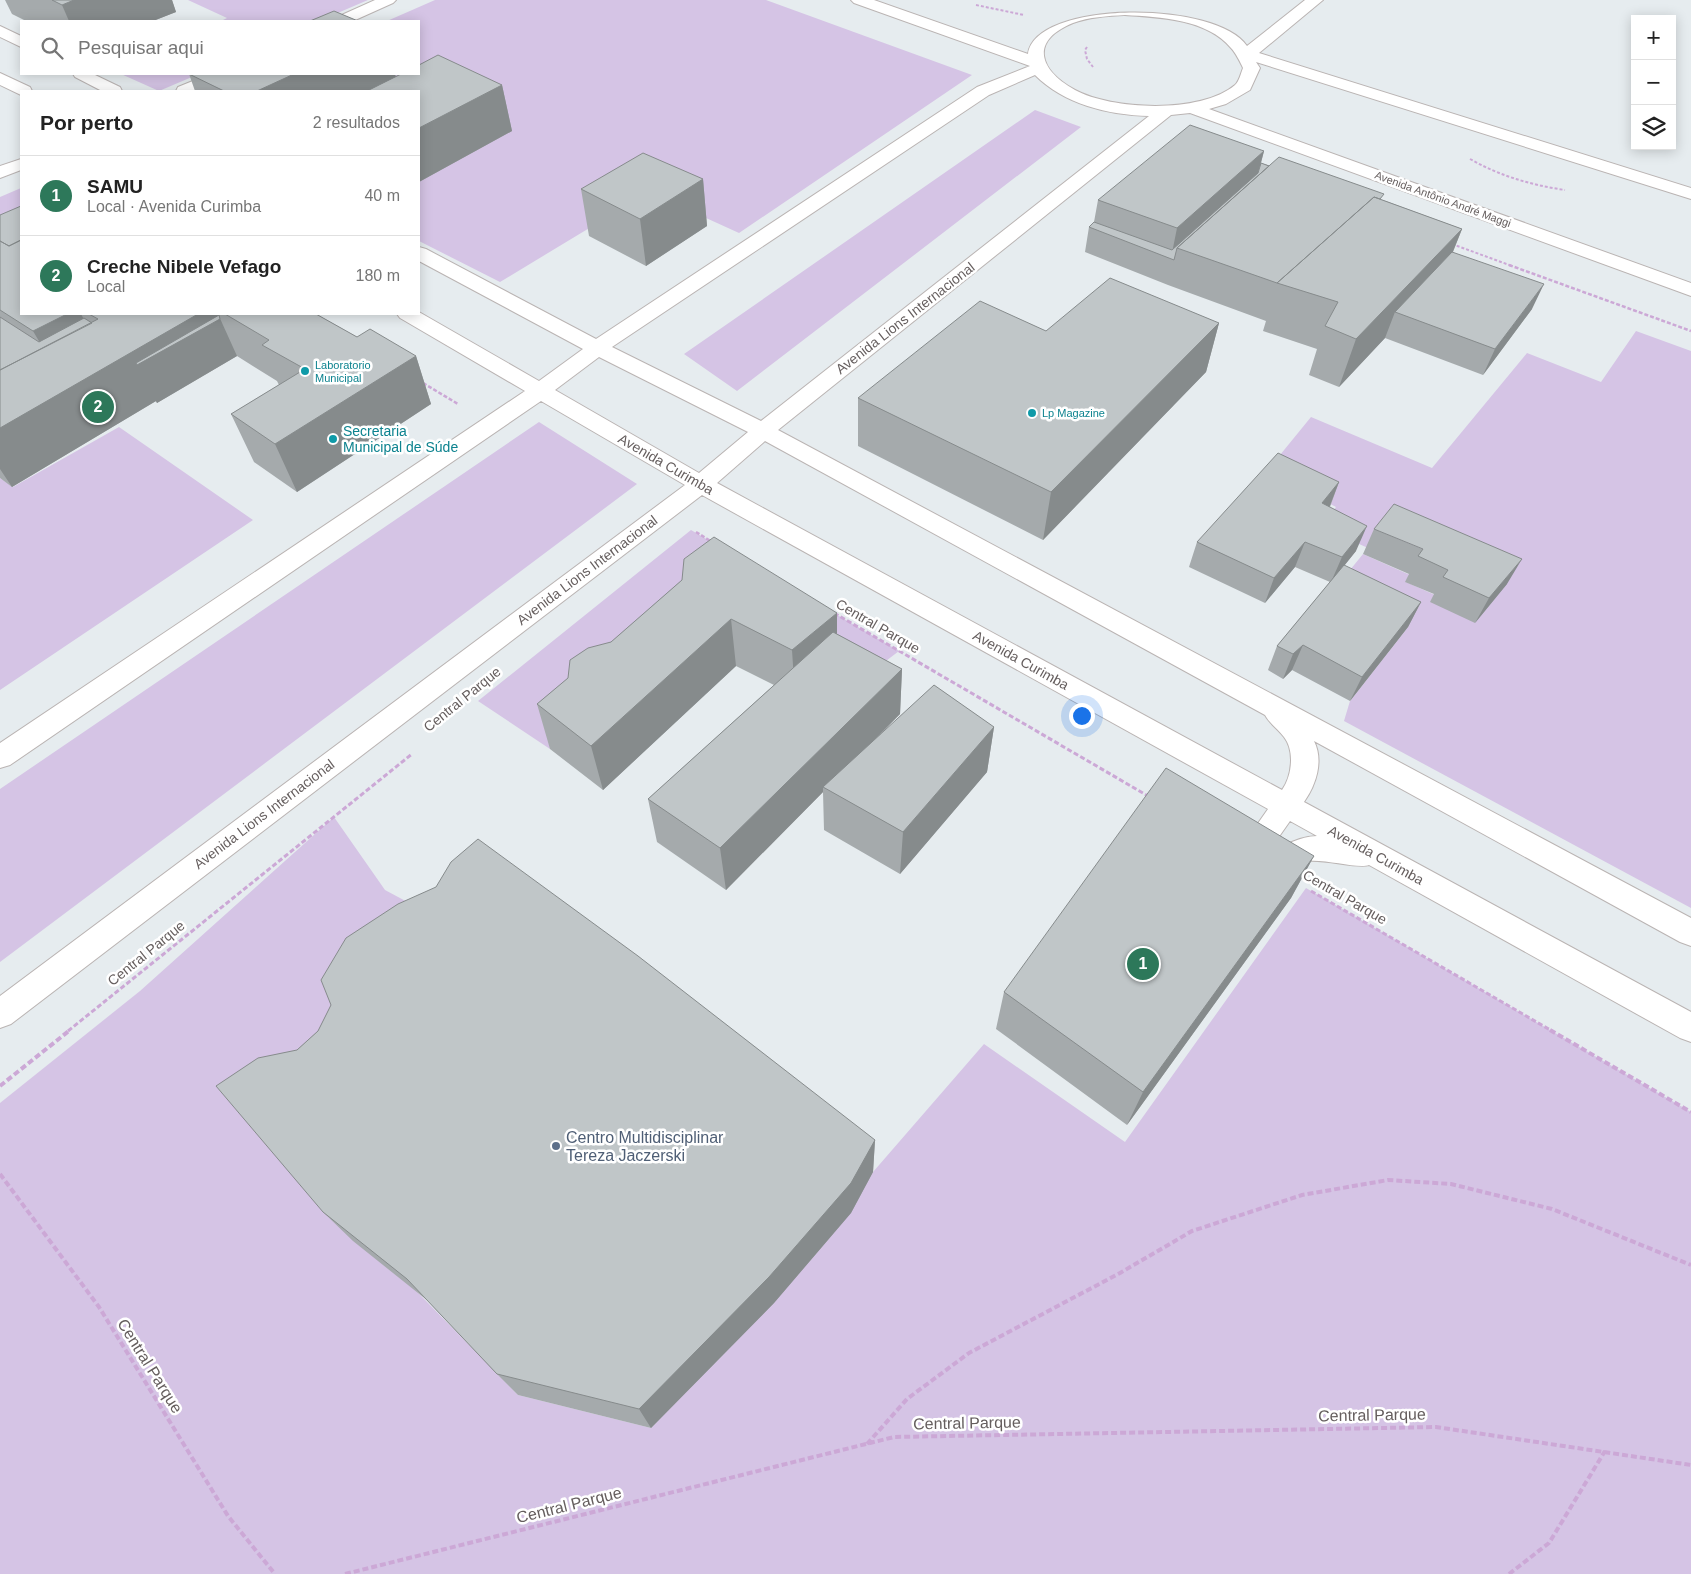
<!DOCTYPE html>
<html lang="pt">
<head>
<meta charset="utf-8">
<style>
	:root { --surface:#fff; --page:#f2f2f2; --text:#222; --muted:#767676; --line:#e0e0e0; --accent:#2d785a }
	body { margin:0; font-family:Arial,sans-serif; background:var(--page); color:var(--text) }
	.controls { position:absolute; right:15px; top:15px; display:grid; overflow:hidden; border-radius:0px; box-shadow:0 2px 12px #0003 }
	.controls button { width:45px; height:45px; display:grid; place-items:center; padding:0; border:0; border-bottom:1px solid var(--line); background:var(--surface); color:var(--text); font:25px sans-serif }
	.you { position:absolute; left:1081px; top:715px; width:18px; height:18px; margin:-12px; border:4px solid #fff; border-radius:50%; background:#1a73e8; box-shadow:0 0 0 8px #1a73e833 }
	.badge { display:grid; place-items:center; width:32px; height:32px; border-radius:50%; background:var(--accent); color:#fff; font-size:16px; font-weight:700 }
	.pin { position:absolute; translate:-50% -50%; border:2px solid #fff; box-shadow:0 1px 5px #0006 }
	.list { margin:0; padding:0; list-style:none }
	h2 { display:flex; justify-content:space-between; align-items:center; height:65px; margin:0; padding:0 20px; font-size:21px }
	h2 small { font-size:16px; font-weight:400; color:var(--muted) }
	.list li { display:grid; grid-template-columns:32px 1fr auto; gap:15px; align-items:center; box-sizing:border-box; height:80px; padding:0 20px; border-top:1px solid var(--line) }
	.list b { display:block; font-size:19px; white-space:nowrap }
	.list p { margin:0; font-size:16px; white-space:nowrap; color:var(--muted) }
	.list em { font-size:16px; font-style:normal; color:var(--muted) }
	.icon { flex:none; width:28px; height:28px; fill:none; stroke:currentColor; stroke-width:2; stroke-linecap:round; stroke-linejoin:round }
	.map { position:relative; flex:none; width:1691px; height:1574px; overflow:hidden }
	.search { position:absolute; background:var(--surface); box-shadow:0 2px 12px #0003; left:20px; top:20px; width:400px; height:55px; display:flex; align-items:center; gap:12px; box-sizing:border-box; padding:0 18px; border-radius:0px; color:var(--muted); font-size:19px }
	.panel { position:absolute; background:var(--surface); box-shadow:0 2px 12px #0003; left:20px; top:90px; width:400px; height:225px; border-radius:0px }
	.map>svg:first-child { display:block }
	.green { fill:#d5c4e5 }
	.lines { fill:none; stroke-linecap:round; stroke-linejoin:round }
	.minor-casing { stroke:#bab4b3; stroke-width:2 }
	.path-far3 { stroke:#cca8d6; stroke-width:2; stroke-dasharray:3 2; stroke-linecap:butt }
	.path-far2 { stroke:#cca8d6; stroke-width:2.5; stroke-dasharray:4 2; stroke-linecap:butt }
	.path-far1 { stroke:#cca8d6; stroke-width:3; stroke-dasharray:5 2.5; stroke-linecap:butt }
	.path { stroke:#cca8d6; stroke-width:4; stroke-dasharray:6 3; stroke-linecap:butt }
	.minor { fill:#fff; fill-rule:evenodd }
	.wall { fill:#a5aaac }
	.shaded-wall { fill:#868b8c }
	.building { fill:#c0c6c8; stroke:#868b8c }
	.culture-dot { fill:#0f9aa8; stroke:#fff; stroke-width:2 }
	.service-dot { fill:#5c6f8a; stroke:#fff; stroke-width:2 }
	.labels { text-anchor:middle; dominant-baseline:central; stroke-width:5; stroke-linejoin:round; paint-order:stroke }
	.far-street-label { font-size:11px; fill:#655e5e; stroke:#fff }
	.far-culture-label { font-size:11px; fill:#0d838f; stroke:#fff; text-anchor:start }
	.street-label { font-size:14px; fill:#655e5e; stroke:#fff }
	.culture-label { font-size:14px; fill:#0d838f; stroke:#fff; text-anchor:start }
	.near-service-label { font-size:16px; fill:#4e5e75; stroke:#fff; text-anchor:start }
	.near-street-label { font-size:16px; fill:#655e5e; stroke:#fff }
</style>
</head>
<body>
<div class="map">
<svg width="1691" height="1574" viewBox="0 0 1691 1574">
	<rect width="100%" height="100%" fill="#e6ecef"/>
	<path class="green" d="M188 0H368L319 21H221L227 18Z
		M435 0H766L972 75 739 233 649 192 500 282 419 241V91H369L387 74H419V21H387Z
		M121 74H199L159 91Z
		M1035 110 1081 127 737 391 684 354Z
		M21 188V252L0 263V197Z
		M1636 331 1691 351V908L1344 721 1350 701 1408 627 1333 591 1363 554 1410 575 1406 582 1435 595 1507 584 1368 548 1321 527 1336 507 1267 471 1311 417 1432 468 1527 353 1601 382Z
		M539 422 637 484 0 962V789Z
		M119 427 253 520 0 690V478L13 487Z
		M691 530 899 651 865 677 719 584 550 749 478 701Z
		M334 817 385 890 456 928 250 1121 518 1395 651 1428 984 1044 1125 1142 1306 888 1691 1112V1574H0V1103L140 991Z"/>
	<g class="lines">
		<g class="minor-casing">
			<path id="minor" d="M375 0H396L393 3 353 21H333L335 18Z
				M851 0H874L1028 54C1035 0 1216 0 1247 46L1305 0H1323L1259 53 1691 188V199L1256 62 1260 68 1250 90 1226 104 1209 109 1691 283V296L1190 113 1171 115 778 430 1691 918V946L1680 942 1314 741C1324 761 1316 785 1304 802L1691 1012V1042L1680 1038 1369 865C1358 869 1326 859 1308 861 1291 871 1284 888 1263 881L1259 872C1269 851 1294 837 1317 836L1290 821 1257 868 1247 871 1237 868 1233 859 1268 809 702 495 11 1024 0 1028V996L685 485 541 401 10 765 0 768V743L525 391 400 318 397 314 419 312 539 381 583 349 419 261V247L426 249 596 339 977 87 1030 66 854 3ZM1125 15C1160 17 1207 19 1231 48 1236 53 1240 62 1243 68 1241 73 1239 82 1235 85 1201 114 1112 110 1075 90 1039 70 1029 41 1073 23 1089 17 1108 16 1125 15ZM1035 75C1064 104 1108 115 1149 116L761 421 612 347 989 95ZM599 357 748 432 699 473 555 390ZM765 441 1265 715C1270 724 1278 729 1284 737 1295 751 1292 776 1282 790L717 483Z
				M0 26 21 36V47L0 37Z
				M0 73 30 87 32 91H21V95L0 85Z
				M73 74H93L120 87 122 91H102L75 77Z
				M210 74H231L229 77 197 91H176L178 87Z
				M21 159V170L0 178V166Z"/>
		</g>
		<path class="path-far3" d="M976 5 1024 15
			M1087 47 1085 50 1087 59 1093 67
			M1470 159C1500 176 1531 185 1565 190
			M1452 244 1512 266"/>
		<path class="path-far2" d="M1509 265 1691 331
			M423 383 458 404
			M696 532 712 542"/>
		<path class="path-far1" d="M834 613 1148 796
			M1311 891 1552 1031
			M68 1031 412 754"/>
		<path class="path" d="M1550 1030 1691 1112
			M0 1086 70 1030
			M0 1174 99 1307 228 1516 275 1574
			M867 1444 907 1399 969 1353 1120 1273 1192 1231 1302 1195 1388 1180 1451 1184 1552 1209 1691 1265
			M345 1574 894 1437 1436 1427 1691 1465
			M1509 1574 1549 1543 1605 1451"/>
		<use href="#minor" class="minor"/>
	</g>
	<path class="wall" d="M5 0H172L176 12 153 21H26L12 14Z
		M189 74H395L396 77 502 85 512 131 419 182V91H195Z
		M1264 151 1261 163 1383 200 1462 229 1453 252 1532 309 1483 375 1385 338 1339 387 1309 375 1317 349 1263 331 1266 321 1168 285 1085 252 1089 227 1094 222 1098 200Z
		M703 179 707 226 646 266 589 236 581 189Z
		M0 215 21 314H316L357 337 416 356 431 404 297 492 254 462 231 414 279 385 277 381 237 356 157 403 156 401 12 487 0 478Z
		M1219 323 1206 372 1043 540 858 446V398L1046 331Z
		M1339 482 1330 507 1356 551 1344 566 1421 602 1408 627 1350 701 1292 670 1283 679 1268 670 1277 646 1330 582 1295 567 1265 603 1189 567 1197 542Z
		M1374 529 1507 584 1475 623 1430 602 1434 594 1405 582 1409 574 1363 554Z
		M682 580 837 613V634L902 669 900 714 880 734 994 727 987 772 900 874 824 830 823 792 726 890 657 842 648 799 774 685 736 666 603 790 550 749 537 704 611 642Z
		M1314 856 1291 898 1127 1125 996 1029 1004 992Z
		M331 1005 875 1140 873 1172 851 1213 774 1303 651 1428 518 1395 497 1374 428 1301 353 1241 323 1212 297 1050 318 1031Z"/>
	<path class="shaded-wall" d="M74 0H172L176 12 153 21H69L62 5Z
		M294 74H395L396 78 368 91H257Z
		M502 85 512 131 419 182V128Z
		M1264 151 1254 188 1177 248 1171 258 1177 228Z
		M703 179 707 226 646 266 640 219Z
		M1462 229 1443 276 1395 312 1385 338 1339 387 1356 339Z
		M1544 284 1532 309 1483 375 1495 349Z
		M67 314H81L93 336 198 314H218L237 356 157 403 136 363 156 401 12 487 0 469V384L49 358 33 331Z
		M1219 323 1206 372 1043 540 1051 492Z
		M416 356 431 404 297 492 275 444Z
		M1339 482 1329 508 1322 503Z
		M1367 526 1356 551 1331 582 1342 557Z
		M1305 542 1295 567 1265 603 1274 578Z
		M1522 559 1507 584 1475 623 1489 598Z
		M1421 602 1408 627 1350 701 1362 677Z
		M837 613V660L795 696 792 650Z
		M731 619 736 666 603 790 591 746Z
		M1303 645 1292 670 1283 679 1293 654Z
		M902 669 900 714 826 789 823 787V792L726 890 720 848Z
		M994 727 987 772 900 874 903 832Z
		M1314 856 1291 898 1127 1125 1143 1092Z
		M875 1140 873 1172 851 1213 774 1303 651 1428 639 1409Z"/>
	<path class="building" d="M52 0H74L62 5Z
		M334 11 358 21H310Z
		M438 55 502 85 419 128V91H367L401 74H419V65Z
		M189 74H294L257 91H224Z
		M1190 125 1264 151 1177 228 1098 200Z
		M643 153 703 179 640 219 581 189Z
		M1279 157 1384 194 1380 199 1374 197 1277 283 1177 248Z
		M1261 163 1269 166 1177 248 1174 260 1089 227 1094 222 1172 250 1258 173Z
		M1374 197 1462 229 1356 339 1325 326 1338 302 1277 283Z
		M21 206V240L9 246 0 241V215Z
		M21 240V314H67L33 331 0 310V241L9 246Z
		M1452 252 1544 284 1495 349 1395 312Z
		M1110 278 1219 323 1051 492 858 398 980 301 1046 331Z
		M89 314H198L0 428V370L98 319Z
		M225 314H316L357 337 370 329 416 356 275 444 231 414 305 369 262 345 269 340Z
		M219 315 220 319 137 365 136 363Z
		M0 317 39 342 84 318 92 323 0 370Z
		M1278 453 1339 482 1322 503 1367 526 1342 557 1305 542 1274 578 1197 542Z
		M1394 504 1522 559 1489 598 1443 577 1448 570 1418 556 1423 549 1374 529Z
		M714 537 837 613 792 650 731 619 591 746 537 704 568 678 570 660 588 648 611 642 682 580 684 559Z
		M1344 565 1421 602 1362 677 1303 645 1293 654 1277 646Z
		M833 632 902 669 720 848 648 799Z
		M934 685 994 727 903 832 823 787Z
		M1166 768 1314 856 1143 1092 1004 992Z
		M478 839 638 956 875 1140 851 1183 769 1277 639 1409 497 1374 407 1279 323 1212 216 1086 258 1058 297 1050 318 1031 331 1005 321 980 346 938 398 904 436 887 451 862Z"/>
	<g class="culture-dot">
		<circle cx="305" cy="371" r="5"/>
		<circle cx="1032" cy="413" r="5"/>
		<circle cx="333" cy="439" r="5"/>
	</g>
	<circle class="service-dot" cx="556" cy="1146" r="5"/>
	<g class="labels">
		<g class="far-street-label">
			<text transform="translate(1443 199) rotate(20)">Avenida Antônio André Maggi</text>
		</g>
		<g class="far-culture-label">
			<text x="315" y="365">Laboratorio<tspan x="315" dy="13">Municipal</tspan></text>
			<text x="1042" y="413">Lp Magazine</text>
		</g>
		<g class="street-label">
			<text transform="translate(905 318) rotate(-38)">Avenida Lions Internacional</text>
			<text transform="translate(666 464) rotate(30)">Avenida Curimba</text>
			<text transform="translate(587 570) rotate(-37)">Avenida Lions Internacional</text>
			<text transform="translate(878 626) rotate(30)">Central Parque</text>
			<text transform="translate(1021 660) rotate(29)">Avenida Curimba</text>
			<text transform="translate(462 699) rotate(-39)">Central Parque</text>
			<text transform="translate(264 814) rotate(-37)">Avenida Lions Internacional</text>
			<text transform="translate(1376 855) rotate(29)">Avenida Curimba</text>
			<text transform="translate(1345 897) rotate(30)">Central Parque</text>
			<text transform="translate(146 953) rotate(-39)">Central Parque</text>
		</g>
		<g class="culture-label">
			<text x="343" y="431">Secretaria<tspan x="343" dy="16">Municipal de Súde</tspan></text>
		</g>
		<g class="near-service-label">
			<text x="566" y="1137">Centro Multidisciplinar<tspan x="566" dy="18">Tereza Jaczerski</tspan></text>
		</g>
		<g class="near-street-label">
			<text transform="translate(150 1366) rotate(58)">Central Parque</text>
			<text transform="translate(1372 1415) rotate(-1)">Central Parque</text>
			<text transform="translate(967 1423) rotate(-1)">Central Parque</text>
			<text transform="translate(569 1505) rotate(-14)">Central Parque</text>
		</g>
	</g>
</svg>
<div class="controls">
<button>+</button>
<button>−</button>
<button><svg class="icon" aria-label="layers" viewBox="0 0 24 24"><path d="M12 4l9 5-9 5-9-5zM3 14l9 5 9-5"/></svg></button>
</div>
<div class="you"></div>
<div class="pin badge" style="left:1143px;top:964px">1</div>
<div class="pin badge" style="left:98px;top:407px">2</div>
<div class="search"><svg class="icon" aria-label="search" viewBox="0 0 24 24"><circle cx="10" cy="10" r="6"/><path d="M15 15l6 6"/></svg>Pesquisar aqui</div>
<section class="panel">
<h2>Por perto<small>2 resultados</small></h2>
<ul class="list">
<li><span class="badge">1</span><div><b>SAMU</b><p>Local · Avenida Curimba</p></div><em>40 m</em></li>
<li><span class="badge">2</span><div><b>Creche Nibele Vefago</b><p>Local</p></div><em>180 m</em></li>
</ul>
</section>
</div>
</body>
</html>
